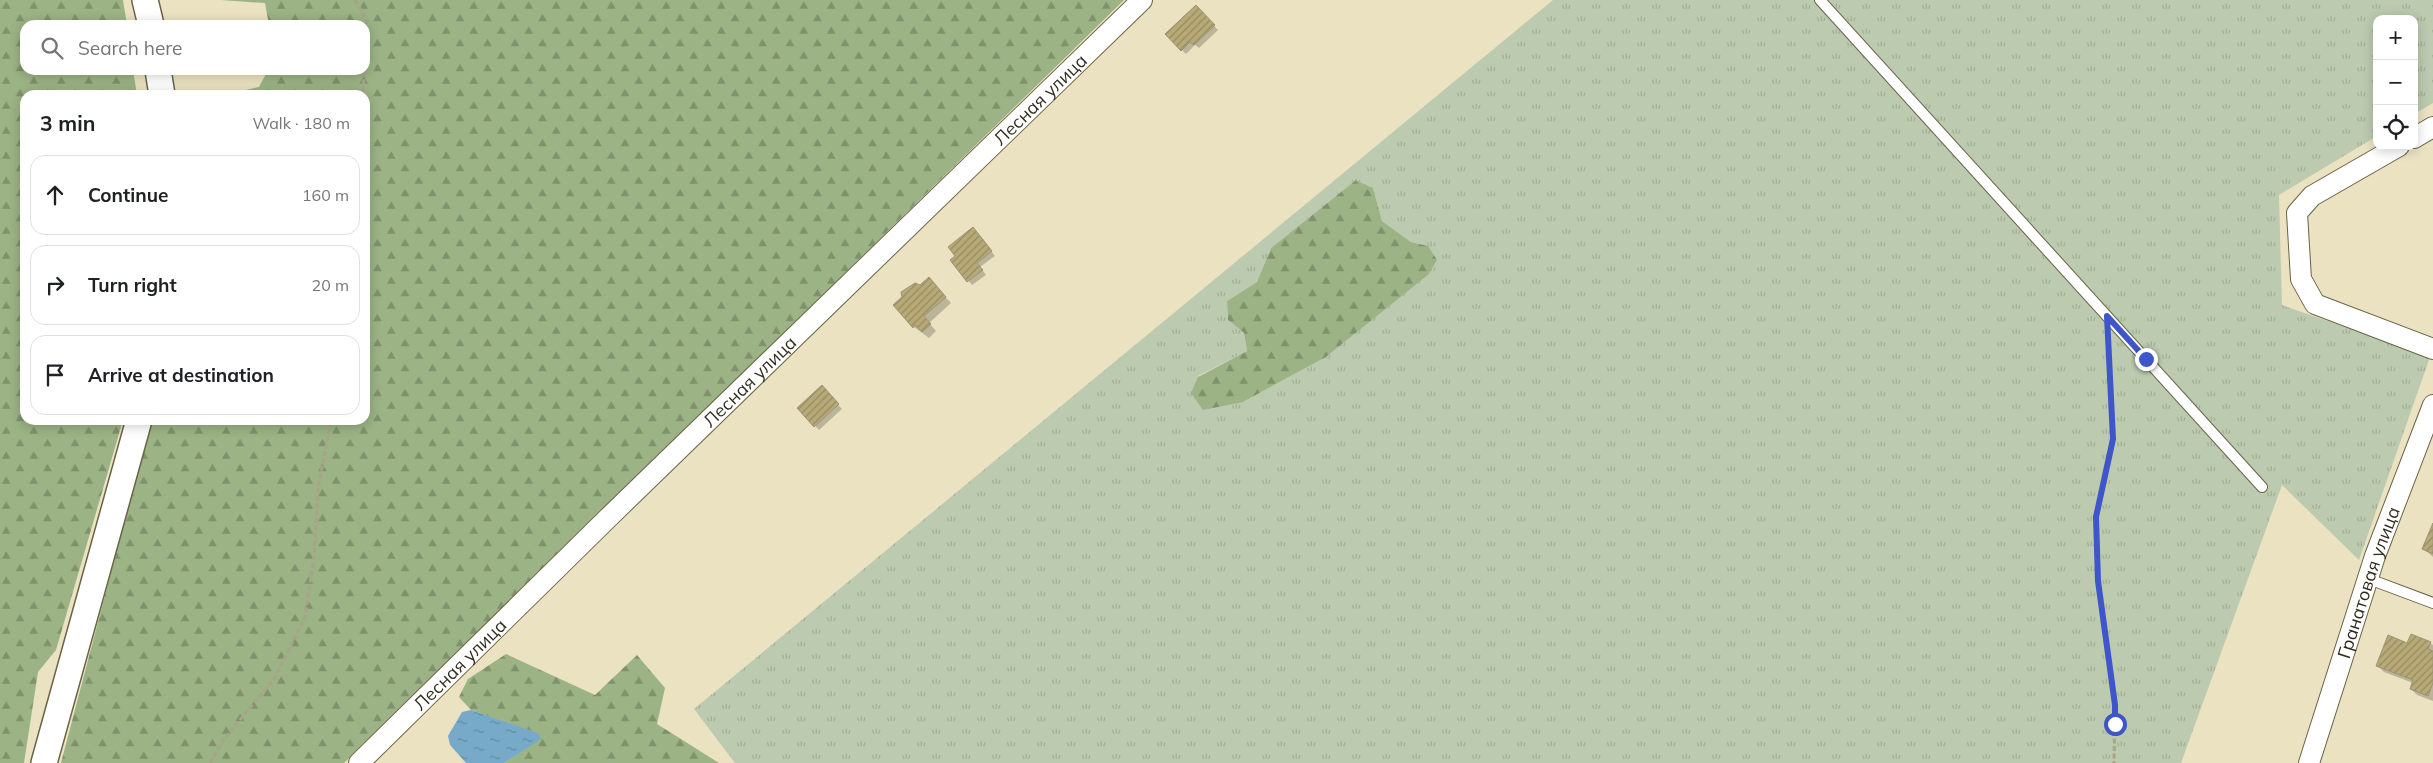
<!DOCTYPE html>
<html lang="en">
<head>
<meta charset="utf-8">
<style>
	:root { --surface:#fff; --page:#f6f6f6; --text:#202124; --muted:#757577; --line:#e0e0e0 }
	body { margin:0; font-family:Mulish,sans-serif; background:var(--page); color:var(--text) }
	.controls { position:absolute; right:15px; top:15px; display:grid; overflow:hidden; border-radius:10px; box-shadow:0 2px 12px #0003 }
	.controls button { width:45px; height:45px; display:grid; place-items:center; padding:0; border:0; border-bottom:1px solid var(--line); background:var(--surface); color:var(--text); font:25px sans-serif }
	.stop { position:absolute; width:15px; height:15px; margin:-11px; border:4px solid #3e56c9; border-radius:50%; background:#fff }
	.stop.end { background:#3e56c9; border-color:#fff; box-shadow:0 1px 5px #0008 }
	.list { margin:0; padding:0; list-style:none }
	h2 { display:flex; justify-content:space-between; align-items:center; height:65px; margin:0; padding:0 20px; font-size:21px }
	h2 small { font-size:16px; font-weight:400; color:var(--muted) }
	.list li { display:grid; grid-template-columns:32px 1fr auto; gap:15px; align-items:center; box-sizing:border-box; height:80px; margin:0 10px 10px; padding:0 10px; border:1px solid var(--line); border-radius:15px }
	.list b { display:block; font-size:19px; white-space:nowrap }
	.list em { font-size:16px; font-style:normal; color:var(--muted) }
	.icon { flex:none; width:28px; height:28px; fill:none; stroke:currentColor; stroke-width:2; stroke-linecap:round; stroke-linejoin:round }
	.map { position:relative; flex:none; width:2433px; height:763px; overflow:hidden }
	.search { position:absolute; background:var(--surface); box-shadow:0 2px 12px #0003; left:20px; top:20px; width:350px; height:55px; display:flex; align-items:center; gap:12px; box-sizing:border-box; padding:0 18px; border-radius:15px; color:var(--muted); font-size:19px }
	.panel { position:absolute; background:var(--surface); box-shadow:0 2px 12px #0003; left:20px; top:90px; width:350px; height:335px; border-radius:15px }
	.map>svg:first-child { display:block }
	.grass { fill:url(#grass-tufts); fill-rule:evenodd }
	.forest { fill:url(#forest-firs) }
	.water { fill:url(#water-ripples) }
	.shadow { fill:#0003 }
	.building { fill:url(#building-hatch); stroke:#9c9476 }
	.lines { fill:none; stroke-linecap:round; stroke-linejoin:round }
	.service-casing { stroke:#6a6346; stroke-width:12 }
	.minor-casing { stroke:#6a6346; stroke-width:22 }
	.tertiary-casing { stroke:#6a6346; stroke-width:28 }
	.path { stroke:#a9a389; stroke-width:3; stroke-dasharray:5 2.5; stroke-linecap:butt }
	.service { stroke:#fff; stroke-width:10 }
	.minor { stroke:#fff; stroke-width:20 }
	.tertiary { stroke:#fff; stroke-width:25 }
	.route { stroke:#3e56c9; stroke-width:6 }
	.labels { text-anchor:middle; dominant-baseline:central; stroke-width:5; stroke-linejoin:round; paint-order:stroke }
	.street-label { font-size:18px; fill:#302d20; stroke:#f7efce }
</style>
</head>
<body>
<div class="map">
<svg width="2433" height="763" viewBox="0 0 2433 763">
	<defs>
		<pattern id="grass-tufts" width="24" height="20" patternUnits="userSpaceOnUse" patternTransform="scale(1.25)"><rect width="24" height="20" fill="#bccbaf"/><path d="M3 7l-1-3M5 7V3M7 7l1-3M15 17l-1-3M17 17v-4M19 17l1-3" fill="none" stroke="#a2af96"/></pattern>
		<pattern id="forest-firs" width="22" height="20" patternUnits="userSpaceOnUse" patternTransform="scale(1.25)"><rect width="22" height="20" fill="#9bb385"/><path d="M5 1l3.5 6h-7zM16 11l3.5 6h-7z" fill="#7f926c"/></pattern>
		<pattern id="water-ripples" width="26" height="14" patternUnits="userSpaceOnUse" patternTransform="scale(1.25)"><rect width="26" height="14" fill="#77aac9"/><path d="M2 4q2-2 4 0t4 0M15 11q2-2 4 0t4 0" fill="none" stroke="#628ba3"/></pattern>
		<pattern id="building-hatch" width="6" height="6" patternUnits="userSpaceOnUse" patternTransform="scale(1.25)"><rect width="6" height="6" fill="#b7aa77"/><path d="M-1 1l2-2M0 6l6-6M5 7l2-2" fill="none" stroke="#958b61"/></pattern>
	</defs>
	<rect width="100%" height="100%" fill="#eae2c1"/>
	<path class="grass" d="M1553 0H2433V103L2414 114V19H2377V136L2279 195 2282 305 2430 357 2359 560 2282 485 2181 763H735L694 709ZM1356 180 1373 188 1382 221 1411 242 1428 246V275L1326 357 1243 402 1198 376 1247 351 1244 333 1228 320 1227 301 1257 282 1271 248Z"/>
	<path class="forest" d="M0 0H123L127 25H25V70H133L137 95H25V420H123L56 650 38 672 24 763H0Z
		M221 0H1124L344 763H61L151 420H365V95H222L259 87 268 70H365V25H269L265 3Z
		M1356 180 1373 188 1382 221 1411 242 1428 246 1437 260 1428 275 1326 357 1243 402 1203 410 1191 393 1198 377 1247 351 1244 333 1228 320 1227 301 1257 282 1271 248Z
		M506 654 595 695 637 655 665 688 657 724 719 763H504L540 739 538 734 471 710 459 697 468 679Z"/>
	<path class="water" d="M471 710 538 733 541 739 504 763H466L450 745 448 736 462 712Z"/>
	<path class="shadow" d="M1196 7 1218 30 1199 48 1195 45 1186 54 1166 34Z
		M977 233 995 256 980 267 986 275 972 285 952 260Z
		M935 285 951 303 929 323 936 331 929 338 914 327 920 286Z
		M822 387 842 409 819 430 799 408Z
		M2433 526V557L2424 549Z
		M2430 643 2433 645V701L2417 695 2411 689 2413 683 2384 672 2378 666 2408 644Z"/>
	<path class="building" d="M1196 5 1215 25 1194 45 1190 42 1181 51 1165 34Z
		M973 227 992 251 977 263 983 270 967 282 950 260 955 256 948 247Z
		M929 277 946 297 924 316 931 324 922 332 915 325 913 328 893 305 902 297 901 292 915 283 920 285Z
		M822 385 839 404 814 427 797 408Z
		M2433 523V554L2422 549Z
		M2411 634 2431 642 2428 649 2433 651V683L2428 696 2410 689 2413 680 2376 666 2388 635 2407 643Z"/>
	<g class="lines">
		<g class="service-casing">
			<path id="service" d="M1820 0 2262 487
				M2369 579 2433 603"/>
		</g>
		<g class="minor-casing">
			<g id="minor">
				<path d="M2414 138 2433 127"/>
				<path d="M2399 146 2312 196 2297 213 2301 279 2315 304 2433 349"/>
				<path id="s1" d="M359 763 608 518 1142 0"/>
				<path id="s2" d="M2309 763 2375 556 2433 405"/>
			</g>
		</g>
		<g class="tertiary-casing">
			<path id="tertiary" d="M145 0 151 25
				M158 70 162 95
				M44 763 139 420"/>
		</g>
		<path class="path" d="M355 0 367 20 363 95
			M2108 337 2113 439 2095 517 2098 581 2115 705 2114 763
			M210 763 224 739 274 679 305 617 314 557 318 489 331 420"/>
		<use href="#service" class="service"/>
		<use href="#minor" class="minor"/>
		<use href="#tertiary" class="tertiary"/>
	</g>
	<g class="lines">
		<path class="route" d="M2115 724V705L2098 581 2096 517 2113 439 2107 316 2146 359"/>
	</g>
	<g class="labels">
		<g class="street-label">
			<text stroke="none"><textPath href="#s1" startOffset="951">Лесная улица</textPath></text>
			<text stroke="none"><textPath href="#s1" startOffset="546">Лесная улица</textPath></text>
			<text stroke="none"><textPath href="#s2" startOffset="190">Гранатовая улица</textPath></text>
			<text stroke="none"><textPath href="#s1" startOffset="141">Лесная улица</textPath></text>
		</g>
	</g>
</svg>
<div class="controls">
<button>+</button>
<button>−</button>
<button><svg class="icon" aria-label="locate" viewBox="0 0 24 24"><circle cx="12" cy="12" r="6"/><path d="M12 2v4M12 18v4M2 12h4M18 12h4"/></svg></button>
</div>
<div class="stop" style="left:2115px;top:724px"></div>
<div class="stop end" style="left:2146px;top:359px"></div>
<div class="search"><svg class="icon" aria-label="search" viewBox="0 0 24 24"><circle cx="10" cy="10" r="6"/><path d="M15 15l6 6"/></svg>Search here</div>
<section class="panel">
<h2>3 min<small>Walk · 180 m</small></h2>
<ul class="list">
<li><svg class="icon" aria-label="ahead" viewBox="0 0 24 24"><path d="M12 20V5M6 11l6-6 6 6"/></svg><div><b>Continue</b></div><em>160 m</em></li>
<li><svg class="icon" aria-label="right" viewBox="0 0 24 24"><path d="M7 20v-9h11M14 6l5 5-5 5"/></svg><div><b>Turn right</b></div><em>20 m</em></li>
<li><svg class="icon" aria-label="arrive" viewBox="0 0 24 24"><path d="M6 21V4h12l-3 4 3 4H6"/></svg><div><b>Arrive at destination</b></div></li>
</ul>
</section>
</div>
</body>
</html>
